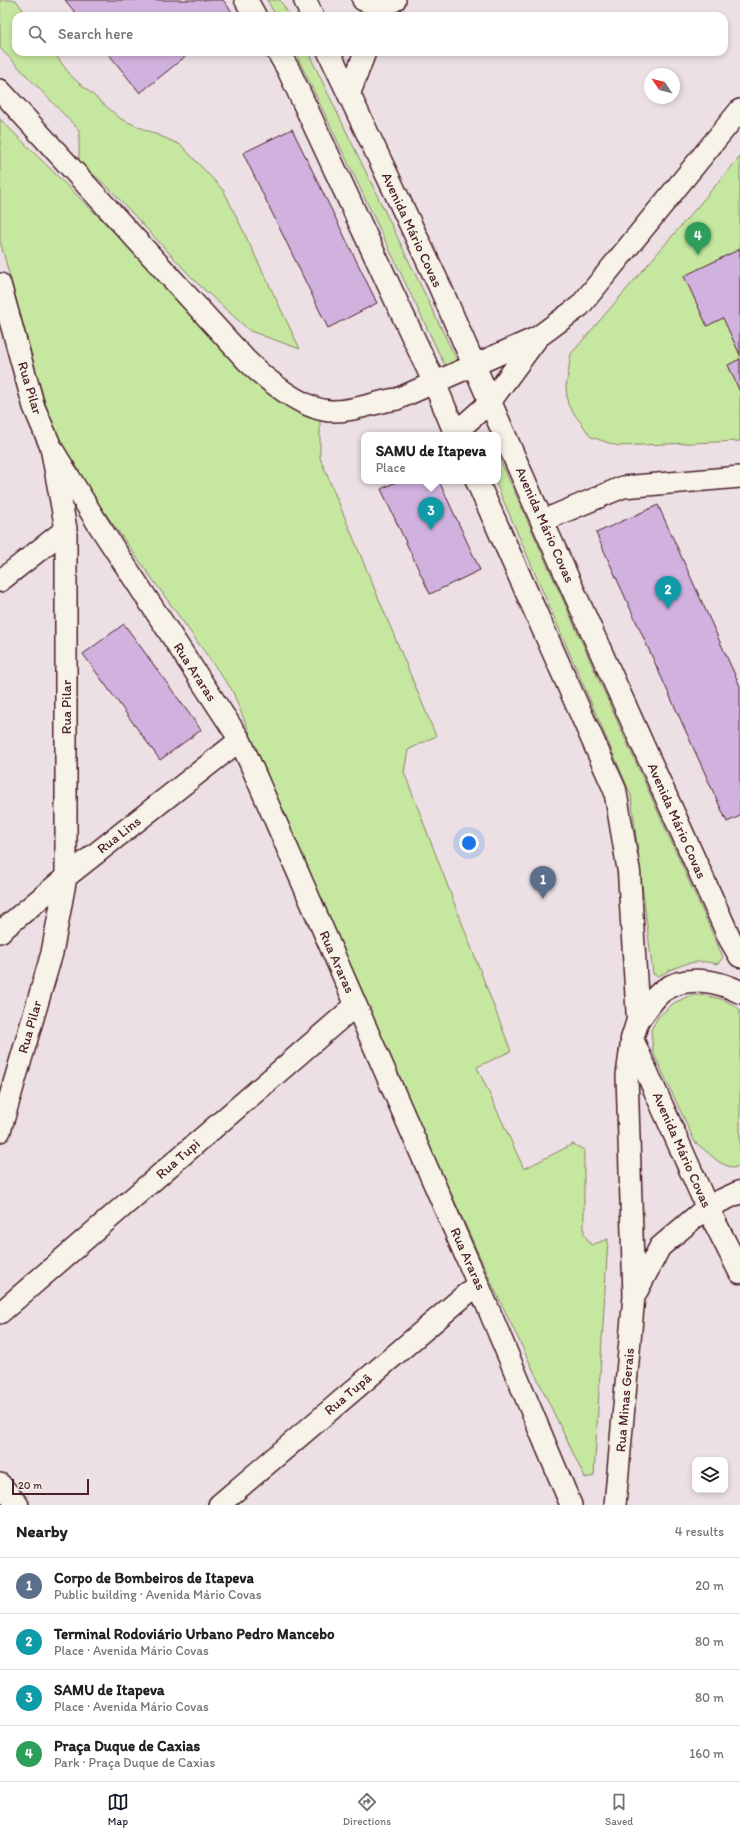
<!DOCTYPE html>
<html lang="en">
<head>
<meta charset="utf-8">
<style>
	:root { --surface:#fff; --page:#f6f6f6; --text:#202124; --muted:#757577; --line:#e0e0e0; --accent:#111827 }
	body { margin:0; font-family:Itim,sans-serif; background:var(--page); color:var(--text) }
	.controls { position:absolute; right:12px; bottom:12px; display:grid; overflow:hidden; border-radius:8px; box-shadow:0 2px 6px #0003 }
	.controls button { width:36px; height:36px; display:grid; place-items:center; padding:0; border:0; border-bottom:1px solid var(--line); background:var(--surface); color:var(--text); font:20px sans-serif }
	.compass { position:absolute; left:644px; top:68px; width:36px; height:36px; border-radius:50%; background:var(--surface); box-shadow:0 2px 6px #0003; rotate:305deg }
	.scale { position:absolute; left:12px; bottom:10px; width:77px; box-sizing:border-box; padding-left:4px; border:2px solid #4a1f2b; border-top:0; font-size:11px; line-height:14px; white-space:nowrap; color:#4a1f2b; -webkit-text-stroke:3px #f7f3e8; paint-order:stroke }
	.you { position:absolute; left:469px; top:843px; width:14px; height:14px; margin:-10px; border:3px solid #fff; border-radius:50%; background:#1a73e8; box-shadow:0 0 0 6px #1a73e833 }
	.badge { display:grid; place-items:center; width:26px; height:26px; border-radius:50%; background:var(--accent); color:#fff; font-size:13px; font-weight:700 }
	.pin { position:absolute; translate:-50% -33px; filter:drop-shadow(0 1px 2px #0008) }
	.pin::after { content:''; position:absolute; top:21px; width:14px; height:12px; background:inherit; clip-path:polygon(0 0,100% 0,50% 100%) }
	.popup { position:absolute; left:361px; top:432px; width:140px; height:52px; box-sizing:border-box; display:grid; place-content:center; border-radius:8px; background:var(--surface); filter:drop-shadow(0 1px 3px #0005); font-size:13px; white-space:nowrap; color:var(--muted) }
	.popup b { font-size:15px; color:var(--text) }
	.popup::after { content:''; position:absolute; left:50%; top:100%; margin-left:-8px; border:8px solid transparent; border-top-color:var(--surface) }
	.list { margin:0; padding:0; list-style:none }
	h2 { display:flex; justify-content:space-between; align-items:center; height:52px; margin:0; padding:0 16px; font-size:17px }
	h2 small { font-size:13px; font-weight:400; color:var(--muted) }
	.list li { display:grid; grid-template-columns:26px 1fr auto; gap:12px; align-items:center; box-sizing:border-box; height:56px; padding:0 16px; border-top:1px solid var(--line) }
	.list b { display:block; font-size:15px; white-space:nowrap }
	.list p { margin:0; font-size:13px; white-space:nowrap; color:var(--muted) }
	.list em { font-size:13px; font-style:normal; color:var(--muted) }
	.icon { flex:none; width:22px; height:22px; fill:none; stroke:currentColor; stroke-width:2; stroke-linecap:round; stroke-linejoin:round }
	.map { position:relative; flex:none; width:740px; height:1505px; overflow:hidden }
	.search { position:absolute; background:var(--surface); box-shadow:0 2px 6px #0003; left:12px; right:12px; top:12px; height:44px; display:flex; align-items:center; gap:10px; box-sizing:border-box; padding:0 14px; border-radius:12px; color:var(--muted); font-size:15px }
	.sheet { height:276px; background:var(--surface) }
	nav { display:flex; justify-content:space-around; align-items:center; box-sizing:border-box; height:56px; border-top:1px solid var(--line); background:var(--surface); font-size:11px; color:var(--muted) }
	nav a { display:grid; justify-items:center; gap:2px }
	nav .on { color:var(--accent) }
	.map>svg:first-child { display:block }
	.green { fill:#c6e79f; stroke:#888365 }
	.building { fill:#d1b2de; stroke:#4a1f2b }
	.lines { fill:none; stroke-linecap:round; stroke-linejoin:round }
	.minor-casing { stroke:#4a1f2b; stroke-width:24 }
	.secondary-casing { stroke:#4a1f2b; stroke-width:25 }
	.minor { stroke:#f7f3e8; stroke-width:21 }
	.secondary { stroke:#f7f3e8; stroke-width:22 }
	.labels { text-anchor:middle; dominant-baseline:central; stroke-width:3; stroke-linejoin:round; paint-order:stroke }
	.street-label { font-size:14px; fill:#4a1f2b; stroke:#f7f3e8 }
</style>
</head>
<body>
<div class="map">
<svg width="740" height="1505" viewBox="0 0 740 1505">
	<rect width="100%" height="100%" fill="#ece0e5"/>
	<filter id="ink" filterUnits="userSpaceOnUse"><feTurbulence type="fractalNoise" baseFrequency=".025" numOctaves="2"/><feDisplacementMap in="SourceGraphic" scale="8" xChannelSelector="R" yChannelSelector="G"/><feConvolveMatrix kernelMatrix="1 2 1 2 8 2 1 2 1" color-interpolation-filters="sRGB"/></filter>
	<g filter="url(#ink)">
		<path class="green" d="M0 0H16L27 16H16V52H53L72 77 121 119 181 145 224 191 300 349 250 331 197 283 108 187 79 162V130L0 48Z
			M267 0H280L290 16H276Z
			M295 52H308L460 367 448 372Z
			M0 119 269 386 320 415V458L436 736 408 750 404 772 511 1051 477 1067 524 1169 573 1144 584 1150V1234L591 1245 608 1239 594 1476 585 1478 493 1286 317 897 232 690 57 446 0 241Z
			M740 157V441L618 446 591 437 568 405 566 387 571 354Z
			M498 455 723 957 718 964C694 958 680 965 658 976L653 974 631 795 495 481H498Z
			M691 995C708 995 728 998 740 1010V1166L732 1168 719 1162 695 1142 653 1052 651 1030 658 1017 674 1003Z"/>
		<path class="building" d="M65 0H223L235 16H78Z
			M107 52H191L140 93Z
			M292 129 377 303 328 328 243 153Z
			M740 249V355L723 318 707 326 684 276Z
			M740 359V392L728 365Z
			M398 481H439L480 570 430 594 381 489Z
			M658 505 740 686V816L727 822 596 533Z
			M124 624 201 730 160 760 83 654Z"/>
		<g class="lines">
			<g class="minor-casing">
				<path id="minor" d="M363 0 381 7
					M378 16 381 7 395 0
					M0 90 246 360C265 379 302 409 330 411 352 412 375 402 397 399L538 337
					M349 95 365 52
					M0 284 34 407 51 447 66 529V877L52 953 0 1131
					M455 433 490 402 538 337 580 306 740 110
					M51 447 98 524 240 740 478 1284 571 1505
					M542 521 623 487 740 477
					M0 581 66 529
					M0 932 66 877 240 740
					M635 1295 660 1247 707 1207
					M0 1313 356 1005
					M0 1484 18 1505
					M219 1505 478 1284
					M615 1505 634 1296 627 1075 632 1039"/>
			</g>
			<g class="secondary-casing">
				<path id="secondary" d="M246 0 255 16
					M305 0 312 16
					M278 52 288 69 434 382 456 435
					M329 52 440 287 542 521 730 939 740 956
					M477 481 615 790 629 872 638 1020 632 1039 707 1207 740 1272
					M638 1020C645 1012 655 995 664 990 686 975 717 980 740 992
					M707 1207 740 1192"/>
			</g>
			<use href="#minor" class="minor"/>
			<use href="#secondary" class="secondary"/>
		</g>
	</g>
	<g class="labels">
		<g class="street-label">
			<text transform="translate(412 230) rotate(65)">Avenida Mário Covas</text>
			<text transform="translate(30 388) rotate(73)">Rua Pilar</text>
			<text transform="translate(545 525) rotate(66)">Avenida Mário Covas</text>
			<text transform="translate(195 672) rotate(57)">Rua Araras</text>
			<text transform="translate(66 707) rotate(-90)">Rua Pilar</text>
			<text transform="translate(677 821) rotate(66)">Avenida Mário Covas</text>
			<text transform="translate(119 835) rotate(-38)">Rua Lins</text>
			<text transform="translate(337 962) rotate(66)">Rua Araras</text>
			<text transform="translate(30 1027) rotate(-74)">Rua Pilar</text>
			<text transform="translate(682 1150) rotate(66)">Avenida Mário Covas</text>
			<text transform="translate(178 1159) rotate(-41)">Rua Tupi</text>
			<text transform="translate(468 1259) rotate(66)">Rua Araras</text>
			<text transform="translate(348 1394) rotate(-40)">Rua Tupã</text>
			<text transform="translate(625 1400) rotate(-85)">Rua Minas Gerais</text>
		</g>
	</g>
</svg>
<div class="controls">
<button><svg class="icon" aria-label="layers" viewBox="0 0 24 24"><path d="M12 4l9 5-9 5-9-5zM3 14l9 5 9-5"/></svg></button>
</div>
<svg class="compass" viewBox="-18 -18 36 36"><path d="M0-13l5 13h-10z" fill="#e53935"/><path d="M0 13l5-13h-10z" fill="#757577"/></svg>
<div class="scale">20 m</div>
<div class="you"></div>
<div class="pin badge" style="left:543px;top:899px;background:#5c6f8a">1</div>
<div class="pin badge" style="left:668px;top:609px;background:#0f9aa8">2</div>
<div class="pin badge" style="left:431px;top:530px;background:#0f9aa8">3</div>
<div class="popup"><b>SAMU de Itapeva</b>Place</div>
<div class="pin badge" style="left:698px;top:255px;background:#2e9e5b">4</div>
<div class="search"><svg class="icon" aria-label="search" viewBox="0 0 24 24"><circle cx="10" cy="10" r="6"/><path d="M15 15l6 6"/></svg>Search here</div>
</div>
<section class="sheet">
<h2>Nearby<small>4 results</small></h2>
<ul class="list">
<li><span class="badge" style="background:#5c6f8a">1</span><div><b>Corpo de Bombeiros de Itapeva</b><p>Public building · Avenida Mário Covas</p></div><em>20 m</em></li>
<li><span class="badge" style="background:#0f9aa8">2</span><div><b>Terminal Rodoviário Urbano Pedro Mancebo</b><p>Place · Avenida Mário Covas</p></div><em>80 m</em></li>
<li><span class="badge" style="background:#0f9aa8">3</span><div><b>SAMU de Itapeva</b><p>Place · Avenida Mário Covas</p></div><em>80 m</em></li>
<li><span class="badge" style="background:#2e9e5b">4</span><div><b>Praça Duque de Caxias</b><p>Park · Praça Duque de Caxias</p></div><em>160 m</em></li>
</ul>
</section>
<nav>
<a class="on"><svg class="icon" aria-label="map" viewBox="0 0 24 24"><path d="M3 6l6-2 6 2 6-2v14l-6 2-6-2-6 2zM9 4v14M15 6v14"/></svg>Map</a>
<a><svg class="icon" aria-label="directions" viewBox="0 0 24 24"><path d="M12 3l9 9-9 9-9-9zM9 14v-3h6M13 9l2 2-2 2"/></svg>Directions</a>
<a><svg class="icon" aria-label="saved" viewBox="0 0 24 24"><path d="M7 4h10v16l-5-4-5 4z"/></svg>Saved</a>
</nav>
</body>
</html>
